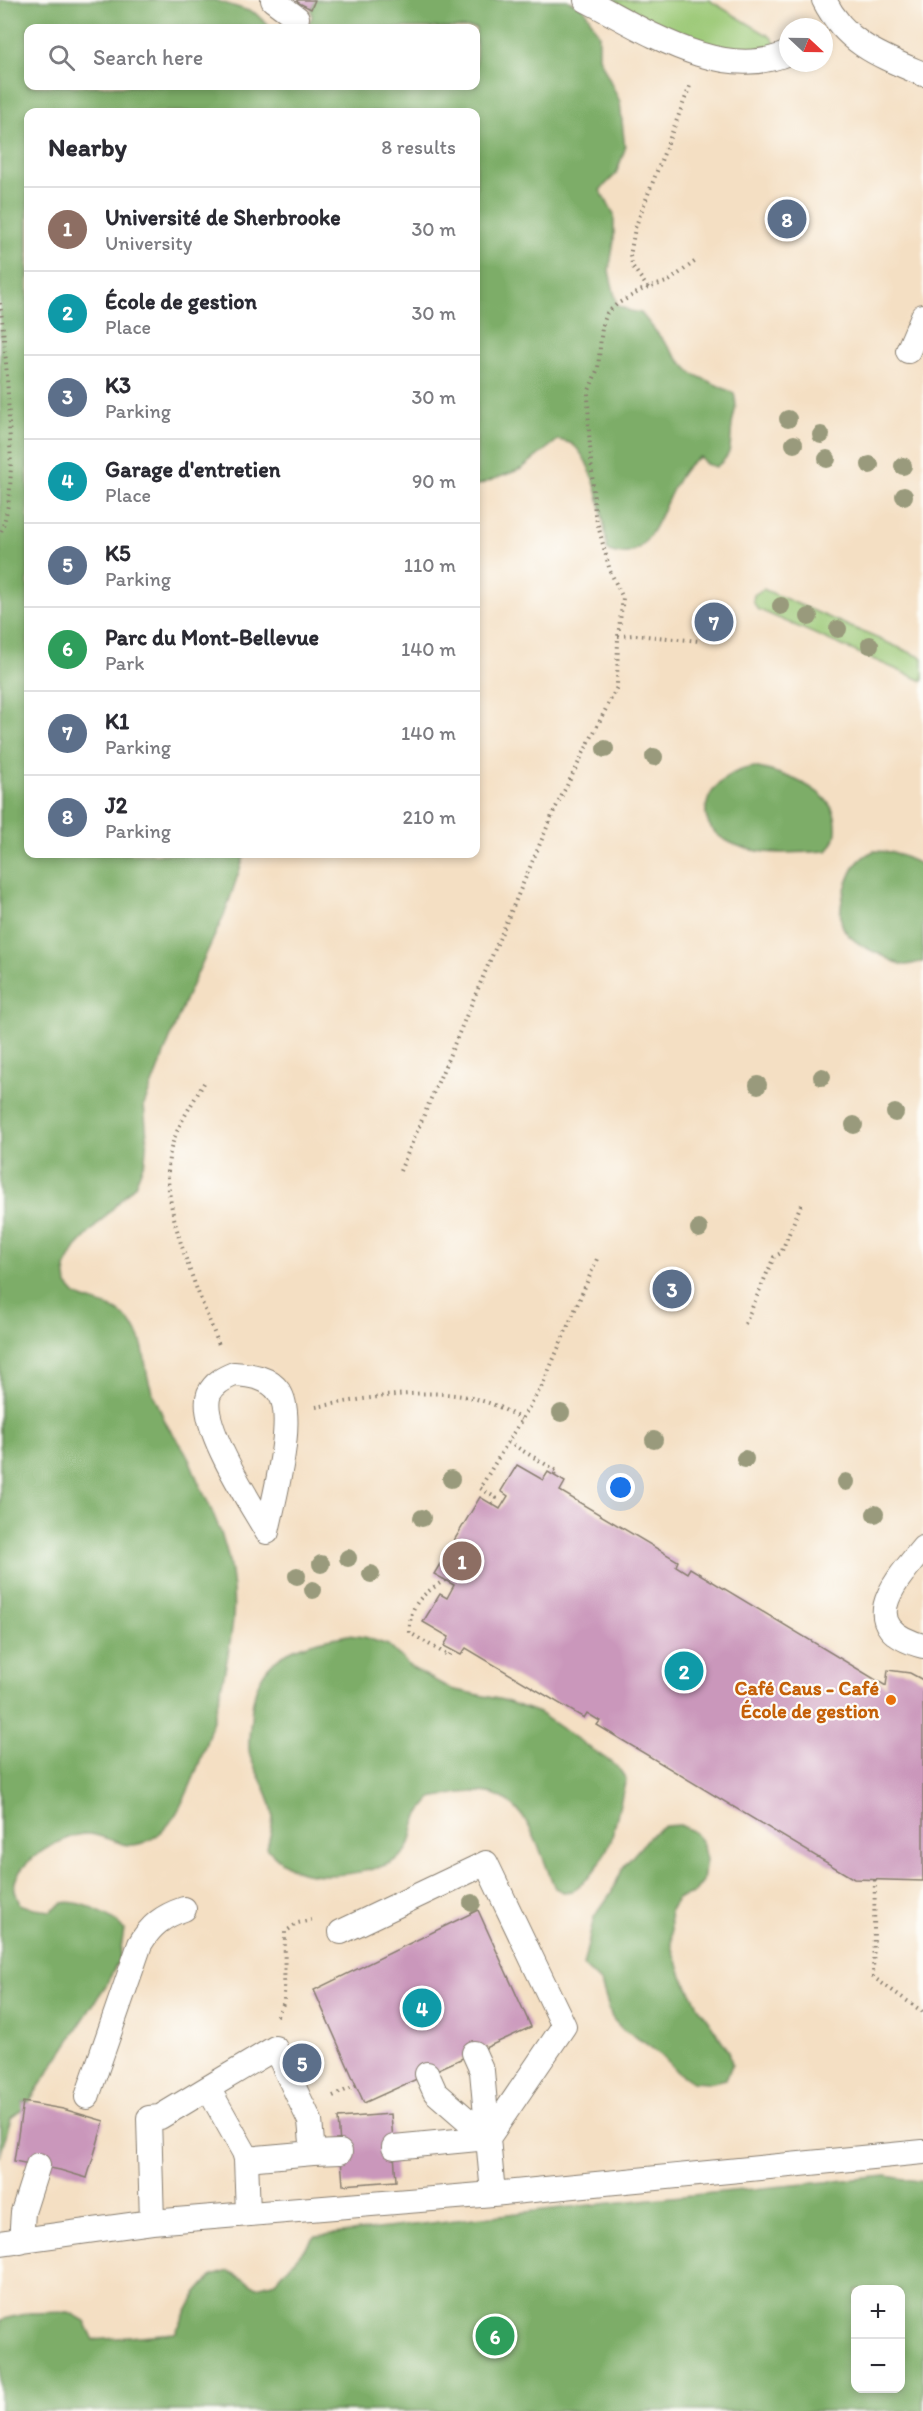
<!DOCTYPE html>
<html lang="en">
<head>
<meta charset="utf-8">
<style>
	:root { --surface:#fff; --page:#f2f2f3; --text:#2b2b33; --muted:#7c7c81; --line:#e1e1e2; --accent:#c8321e }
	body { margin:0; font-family:Itim,sans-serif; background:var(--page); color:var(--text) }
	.controls { position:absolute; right:18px; bottom:18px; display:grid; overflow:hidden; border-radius:12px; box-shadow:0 3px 9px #0003 }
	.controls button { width:54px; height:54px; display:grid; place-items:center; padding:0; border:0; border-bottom:2px solid var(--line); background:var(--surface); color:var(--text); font:30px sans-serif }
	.compass { position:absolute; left:779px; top:18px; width:54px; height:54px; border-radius:50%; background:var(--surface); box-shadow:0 3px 9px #0003; rotate:112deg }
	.you { position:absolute; left:621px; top:1488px; width:21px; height:21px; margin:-15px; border:4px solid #fff; border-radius:50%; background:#1a73e8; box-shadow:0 0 0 9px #1a73e833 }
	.badge { display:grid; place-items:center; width:39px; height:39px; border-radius:50%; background:var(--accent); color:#fff; font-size:20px; font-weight:700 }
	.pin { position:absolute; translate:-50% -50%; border:3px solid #fff; box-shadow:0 2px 6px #0006 }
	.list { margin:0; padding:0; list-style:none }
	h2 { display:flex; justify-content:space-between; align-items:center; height:78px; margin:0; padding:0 24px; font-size:26px }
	h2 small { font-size:20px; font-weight:400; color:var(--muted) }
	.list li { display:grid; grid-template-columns:39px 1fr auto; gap:18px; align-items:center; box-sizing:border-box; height:84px; padding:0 24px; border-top:2px solid var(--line) }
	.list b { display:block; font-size:22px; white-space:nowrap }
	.list p { margin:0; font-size:20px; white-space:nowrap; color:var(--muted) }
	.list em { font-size:20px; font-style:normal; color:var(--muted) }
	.icon { flex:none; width:33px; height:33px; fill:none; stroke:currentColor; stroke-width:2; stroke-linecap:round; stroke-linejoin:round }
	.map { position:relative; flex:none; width:923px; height:2411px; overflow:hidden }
	.search { position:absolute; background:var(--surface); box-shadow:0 3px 9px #0003; left:24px; top:24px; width:456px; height:66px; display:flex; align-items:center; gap:15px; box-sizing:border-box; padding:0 21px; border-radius:12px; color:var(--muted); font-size:22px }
	.panel { position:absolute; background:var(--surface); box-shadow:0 3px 9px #0003; left:24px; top:108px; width:456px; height:750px; border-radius:12px }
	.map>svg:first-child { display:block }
	.green { fill:#9cc977; stroke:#5c724a; stroke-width:1.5 }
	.forest { fill:#7dad68; stroke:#4c6442; stroke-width:1.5; fill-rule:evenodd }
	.building { fill:#ca97bb }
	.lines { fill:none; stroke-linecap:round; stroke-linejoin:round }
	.lane-casing { stroke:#887e70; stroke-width:26 }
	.path { stroke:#887e70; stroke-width:4; stroke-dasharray:1.5 4.5; stroke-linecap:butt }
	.lane { stroke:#fff; stroke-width:24 }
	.tree { fill:#999a7b }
	.food-dot { fill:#e8710a; stroke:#fdfcf7; stroke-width:2 }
	.labels { text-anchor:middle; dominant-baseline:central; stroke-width:4.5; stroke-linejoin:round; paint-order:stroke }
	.food-label { font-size:20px; font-weight:bold; fill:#c56008; stroke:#fdfcf7; text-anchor:end }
</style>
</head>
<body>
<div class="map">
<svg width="923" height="2411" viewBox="0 0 923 2411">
	<rect width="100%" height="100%" fill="#fdfcf7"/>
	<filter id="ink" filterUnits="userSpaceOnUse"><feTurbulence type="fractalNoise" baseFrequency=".0167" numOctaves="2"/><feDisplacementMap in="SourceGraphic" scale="12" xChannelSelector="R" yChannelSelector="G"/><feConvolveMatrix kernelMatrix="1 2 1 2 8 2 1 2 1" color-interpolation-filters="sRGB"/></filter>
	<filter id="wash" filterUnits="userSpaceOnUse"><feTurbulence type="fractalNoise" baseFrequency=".008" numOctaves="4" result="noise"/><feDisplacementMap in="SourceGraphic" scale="24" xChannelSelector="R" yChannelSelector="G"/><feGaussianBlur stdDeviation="1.35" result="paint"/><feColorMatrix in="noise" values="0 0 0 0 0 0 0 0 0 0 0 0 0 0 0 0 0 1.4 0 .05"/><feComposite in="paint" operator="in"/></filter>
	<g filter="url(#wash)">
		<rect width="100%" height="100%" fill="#f4dfc3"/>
		<path class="green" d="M603 0H709L771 37 775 43C762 53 716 52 701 47 669 36 635 15 603 0Z
			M763 589 923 658V681L757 609 753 601 754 595Z"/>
		<path class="forest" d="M0 0H215L255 13 271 28H28V86H476V28H306L312 17 311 9 315 0H567L584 8 599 35V57L620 102 625 149 616 174 600 190 614 214V241L609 271 617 305 630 311 641 313 678 359 693 374 734 393C738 411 734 409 732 425 729 445 735 453 716 467L706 464 700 457C662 473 660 574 607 550 605 523 595 461 572 444 568 442 563 441 558 440L521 469 476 486V112H28V854H245L225 913 186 998 144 1105 147 1137 145 1160 135 1185 76 1247 65 1268 67 1285C70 1288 73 1292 76 1295 91 1304 109 1302 125 1317 152 1343 140 1368 154 1396 159 1405 162 1416 167 1425 173 1435 182 1444 187 1455 193 1466 196 1478 201 1488 210 1506 218 1523 224 1542 232 1567 236 1602 232 1628 226 1679 205 1760 181 1805 172 1823 159 1839 139 1844 120 1849 106 1834 87 1834 65 1834 21 1859 15 1882 13 1889 17 1897 20 1904L34 1909 51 1911C55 1908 59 1904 63 1903 78 1899 116 1917 124 1930L119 1960 106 1985 29 2102H23V2109L11 2118 0 2156Z
			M754 767C783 773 836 789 836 825 837 835 834 844 827 851 795 853 761 857 731 843 683 822 711 772 754 767Z
			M874 851 893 852 923 865V962C918 962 910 965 905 965 896 964 886 957 879 954 842 938 833 925 846 886 852 869 857 858 874 851Z
			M348 1635 364 1637 388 1645 412 1668 451 1689 503 1700 539 1713 618 1767 626 1779 611 1841 600 1863 588 1878 573 1891 563 1892 555 1888C541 1857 529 1800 488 1793 470 1790 449 1795 432 1798 426 1805 420 1811 416 1820 412 1830 413 1842 406 1851 388 1873 331 1878 305 1873 290 1870 277 1859 267 1848 269 1839 273 1826 273 1816 271 1794 257 1776 250 1756 247 1745 250 1730 251 1719 254 1654 294 1645 348 1635Z
			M680 1825 693 1831 702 1842 706 1859 703 1881 693 1894 677 1899 670 1910 672 1946 682 1976 699 2007 729 2051 732 2065 726 2079 708 2083 692 2082 677 2072 662 2056 642 2041 623 2030 612 2018 601 1983 583 1966 594 1917 611 1893 624 1866 652 1834 665 1826Z
			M886 2176 923 2182V2411H0V2320L29 2313 69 2312 85 2321 94 2340 175 2333 197 2293 212 2276 229 2271 257 2287 275 2282 316 2236 570 2207ZM856 2290H900V2388H856Z"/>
		<g id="blocks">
			<path class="building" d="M298 0H315L311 9 297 2Z
				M517 1465 543 1480 548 1472 565 1482 560 1491 678 1561 676 1566 687 1573 690 1568 886 1686 888 1670 910 1673 923 1680V1881L854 1879 597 1725 600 1721 587 1713 584 1718 466 1648 461 1655 444 1646 449 1637 423 1622 440 1594 447 1598 454 1585 434 1574 480 1497 500 1509 508 1496 501 1491Z
				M478 1910 531 2027 364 2103 314 1990Z
				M23 2102 63 2109 104 2121 87 2178 60 2170 14 2161Z
				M391 2114 396 2181 343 2185 338 2118Z"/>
		</g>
	</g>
	<g filter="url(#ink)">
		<use href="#blocks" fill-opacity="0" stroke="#887e70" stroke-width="1.5"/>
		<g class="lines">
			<g class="lane-casing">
				<path id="lane" d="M273 0 297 18
					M586 0C643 29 721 83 788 53
					M824 0C846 44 880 56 923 74
					M908 351 923 316
					M234 1374C250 1375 269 1377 279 1392 297 1416 273 1502 267 1532 251 1504 198 1424 209 1394 214 1383 224 1378 234 1374Z
					M923 1548C895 1582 853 1627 923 1646
					M341 1932 486 1863 564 2026 488 2138
					M474 2053 482 2071 488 2138
					M427 2074 435 2092 488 2138
					M87 2097 140 1944C151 1925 163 1916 184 1909
					M394 2147 488 2138 493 2194
					M313 2153 340 2152
					M246 2159 313 2153 310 2121 275 2048 208 2088 244 2152 246 2159 248 2213
					M152 2222 149 2118 160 2117 208 2088
					M21 2241 23 2212 38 2165
					M0 2243 152 2222 493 2194 923 2152"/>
			</g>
			<path class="path" d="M648 288 633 267 630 256 635 228 690 86
				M0 303C5 343 8 383 9 423 11 460 14 499 0 534
				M618 636 636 635 699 641
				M204 1083C191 1106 173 1131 169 1158 161 1210 200 1296 219 1345
				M400 1171 554 811 617 687 618 636 623 598 610 571 595 514 589 433 588 393 598 368 602 327 607 313 617 304 642 290 669 281 697 260
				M745 1324 774 1257 781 1253 802 1202
				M316 1407C368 1398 433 1385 483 1401 497 1405 509 1412 521 1419
				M508 1442 557 1471 554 1475
				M492 1504 496 1498 480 1488 542 1386 597 1259
				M445 1580C423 1594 408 1604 410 1633L449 1656 452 1650
				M875 1880 873 1977 923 2012
				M277 2016 284 2002 285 1932 298 1923 311 1920
				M333 2096 357 2085"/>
			<use href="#lane" class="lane"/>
		</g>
		<g class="tree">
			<circle cx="788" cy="419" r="9"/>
			<circle cx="821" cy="435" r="9"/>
			<circle cx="794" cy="444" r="9"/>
			<circle cx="827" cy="459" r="9"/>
			<circle cx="870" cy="465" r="9"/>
			<circle cx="903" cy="466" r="9"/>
			<circle cx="904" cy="496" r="9"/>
			<circle cx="781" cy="606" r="9"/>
			<circle cx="809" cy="617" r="9"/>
			<circle cx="838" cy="629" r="9"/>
			<circle cx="870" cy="645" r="9"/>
			<circle cx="605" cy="749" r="9"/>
			<circle cx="654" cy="757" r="9"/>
			<circle cx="822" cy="1077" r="9"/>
			<circle cx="758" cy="1085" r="9"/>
			<circle cx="895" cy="1113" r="9"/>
			<circle cx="854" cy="1125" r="9"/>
			<circle cx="699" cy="1229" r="9"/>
			<circle cx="561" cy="1413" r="9"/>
			<circle cx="654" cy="1440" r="9"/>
			<circle cx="745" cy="1459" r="9"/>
			<circle cx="451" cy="1479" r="9"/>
			<circle cx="846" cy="1482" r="9"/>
			<circle cx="875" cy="1514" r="9"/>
			<circle cx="422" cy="1518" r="9"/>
			<circle cx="348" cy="1558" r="9"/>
			<circle cx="321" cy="1564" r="9"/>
			<circle cx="371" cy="1574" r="9"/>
			<circle cx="297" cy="1576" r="9"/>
			<circle cx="313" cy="1590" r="9"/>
			<circle cx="472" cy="1903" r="9"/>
		</g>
	</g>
	<circle class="food-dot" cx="891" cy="1700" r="6"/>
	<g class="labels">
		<g class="food-label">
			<text x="879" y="1688">Café Caus - Café<tspan x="879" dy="23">École de gestion</tspan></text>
		</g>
	</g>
</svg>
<div class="controls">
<button>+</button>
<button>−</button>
</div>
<svg class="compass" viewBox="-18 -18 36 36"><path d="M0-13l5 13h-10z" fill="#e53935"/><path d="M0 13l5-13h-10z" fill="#7c7c81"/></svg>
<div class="you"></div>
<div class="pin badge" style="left:462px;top:1561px;background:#8d6e63">1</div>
<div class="pin badge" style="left:684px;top:1671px;background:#0f9aa8">2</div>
<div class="pin badge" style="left:672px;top:1289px;background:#5c6f8a">3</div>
<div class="pin badge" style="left:422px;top:2008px;background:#0f9aa8">4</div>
<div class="pin badge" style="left:302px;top:2063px;background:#5c6f8a">5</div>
<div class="pin badge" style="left:495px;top:2336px;background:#2e9e5b">6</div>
<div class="pin badge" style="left:714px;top:622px;background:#5c6f8a">7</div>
<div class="pin badge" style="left:787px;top:219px;background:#5c6f8a">8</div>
<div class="search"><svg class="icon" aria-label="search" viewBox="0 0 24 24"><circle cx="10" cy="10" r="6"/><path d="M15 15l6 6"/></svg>Search here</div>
<section class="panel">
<h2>Nearby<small>8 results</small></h2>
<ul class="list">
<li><span class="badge" style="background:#8d6e63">1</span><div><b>Université de Sherbrooke</b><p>University</p></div><em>30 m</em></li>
<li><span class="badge" style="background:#0f9aa8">2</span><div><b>École de gestion</b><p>Place</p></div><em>30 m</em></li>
<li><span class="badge" style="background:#5c6f8a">3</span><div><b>K3</b><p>Parking</p></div><em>30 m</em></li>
<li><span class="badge" style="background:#0f9aa8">4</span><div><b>Garage d'entretien</b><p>Place</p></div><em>90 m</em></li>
<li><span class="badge" style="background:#5c6f8a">5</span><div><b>K5</b><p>Parking</p></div><em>110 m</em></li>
<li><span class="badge" style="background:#2e9e5b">6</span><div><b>Parc du Mont-Bellevue</b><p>Park</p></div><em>140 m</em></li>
<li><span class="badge" style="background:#5c6f8a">7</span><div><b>K1</b><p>Parking</p></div><em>140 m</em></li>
<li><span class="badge" style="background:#5c6f8a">8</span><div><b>J2</b><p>Parking</p></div><em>210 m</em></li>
</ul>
</section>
</div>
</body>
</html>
